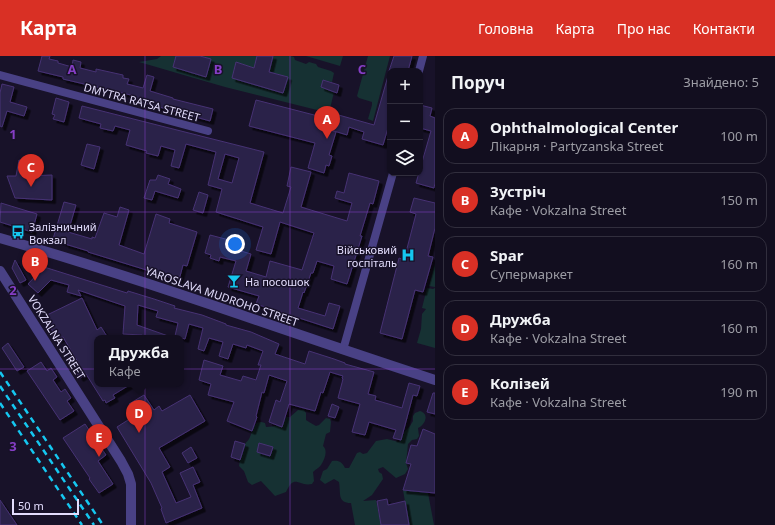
<!DOCTYPE html>
<html lang="uk">
<head>
<meta charset="utf-8">
<style>
	:root { --surface:#120e1f; --page:#1f1c2c; --text:#f1f3f6; --muted:#9c9ca4; --line:#312e3d; --accent:#d93025 }
	body { margin:0; font-family:"Noto Sans",sans-serif; background:var(--page); color:var(--text) }
	.controls { position:absolute; right:12px; top:12px; display:grid; overflow:hidden; border-radius:8px; box-shadow:0 1px 3px #0004 }
	.controls button { width:36px; height:36px; display:grid; place-items:center; padding:0; border:0; border-bottom:1px solid var(--line); background:var(--surface); color:var(--text); font:20px sans-serif }
	.scale { position:absolute; left:12px; bottom:10px; width:67px; box-sizing:border-box; padding-left:4px; border:2px solid #e3ddfd; border-top:0; font-size:11px; line-height:14px; white-space:nowrap; color:#e3ddfd; -webkit-text-stroke:3px #181229; paint-order:stroke }
	.you { position:absolute; left:235px; top:188px; width:14px; height:14px; margin:-10px; border:3px solid #fff; border-radius:50%; background:#1a73e8; box-shadow:0 0 0 6px #1a73e833 }
	.badge { display:grid; place-items:center; width:26px; height:26px; border-radius:50%; background:var(--accent); color:#fff; font-size:13px; font-weight:700 }
	.pin { position:absolute; translate:-50% -33px; filter:drop-shadow(0 1px 2px #0008) }
	.pin::after { content:''; position:absolute; top:21px; width:14px; height:12px; background:inherit; clip-path:polygon(0 0,100% 0,50% 100%) }
	.popup { position:absolute; left:94px; top:279px; width:90px; height:52px; box-sizing:border-box; display:grid; place-content:center; border-radius:8px; background:var(--surface); filter:drop-shadow(0 1px 3px #0005); font-size:13px; white-space:nowrap; color:var(--muted) }
	.popup b { font-size:15px; color:var(--text) }
	.popup::after { content:''; position:absolute; left:50%; top:100%; margin-left:-8px; border:8px solid transparent; border-top-color:var(--surface) }
	.list { margin:0; padding:0; list-style:none }
	h2 { display:flex; justify-content:space-between; align-items:center; height:52px; margin:0; padding:0 16px; font-size:17px }
	h2 small { font-size:13px; font-weight:400; color:var(--muted) }
	.list li { display:grid; grid-template-columns:26px 1fr auto; gap:12px; align-items:center; box-sizing:border-box; height:56px; margin:0 8px 8px; padding:0 8px; border:1px solid var(--line); border-radius:12px }
	.list b { display:block; font-size:15px; white-space:nowrap }
	.list p { margin:0; font-size:13px; white-space:nowrap; color:var(--muted) }
	.list em { font-size:13px; font-style:normal; color:var(--muted) }
	.icon { flex:none; width:22px; height:22px; fill:none; stroke:currentColor; stroke-width:2; stroke-linecap:round; stroke-linejoin:round }
	.map { position:relative; flex:none; width:435px; height:469px; overflow:hidden }
	header { display:flex; align-items:center; gap:24px; box-sizing:border-box; height:56px; padding:0 20px; background:var(--accent); color:#fff }
	header strong { font-size:19px }
	nav { display:flex; gap:22px; margin-inline-start:auto; font-size:14px }
	main { display:flex }
	aside { flex:1; background:var(--surface) }
	.map>svg:first-child { display:block }
	.green { fill:#163133 }
	.building { fill:#2c2049; stroke:#463374; fill-rule:evenodd; filter:url(#shadow) }
	.lines { fill:none; stroke-linecap:round; stroke-linejoin:round }
	.minor { stroke:#494185; stroke-width:8 }
	.tertiary { stroke:#494185; stroke-width:10 }
	.rail { stroke:#15c7f0; stroke-width:2.5; stroke-dasharray:6 5; stroke-linecap:butt }
	.grid { fill:none; stroke:#853ec5; stroke-width:1; stroke-opacity:0.55 }
	.labels { text-anchor:middle; dominant-baseline:central; stroke-width:3; stroke-linejoin:round; paint-order:stroke }
	.street-label { font-size:11px; fill:#e3ddfd; stroke:#181229 }
	.poi-label { font-size:11px; fill:#e3ddfd; stroke:#181229; text-anchor:start }
	.grid-label { font-size:13px; text-anchor:middle; font-weight:bold; fill:#853ec5; stroke:#181229; stroke-width:3; stroke-linejoin:round; paint-order:stroke }
</style>
</head>
<body>
<header>
<strong>Карта</strong>
<nav><a>Головна</a><a>Карта</a><a>Про нас</a><a>Контакти</a></nav>
</header>
<main>
<div class="map">
<svg width="435" height="469" viewBox="0 0 435 469">
	<defs>
		<filter id="shadow"><feDropShadow dx="3.5" dy="3.5" stdDeviation="0" flood-color="#0009"/></filter>
	</defs>
	<rect width="100%" height="100%" fill="#181229"/>
	<path class="green" d="M161 0H291L294 1 295 4 306 8 309 6 316 8 318 11 331 15 334 17 332 26 323 24 321 31 334 36 329 57 225 31 139 6 157 3Z
		M306 0H343L340 10Z
		M368 0H390L373 65 368 63 372 49V46L359 42 357 40Z
		M435 207V231L429 230Z
		M427 232 433 233 435 232V292L417 287 421 273 422 258 426 253 422 252Z
		M298 354H304L306 357V364L309 366 316 370 319 369 326 362 330 363 331 366 330 376 326 378 323 390C328 394 325 403 321 409 319 412 316 413 313 416L314 425 312 428C298 431 295 417 286 436L275 440 261 425 252 429 248 426 244 415 239 410C240 403 242 393 245 388 246 386 248 385 249 383 253 376 253 362 265 367L266 371C275 371 282 368 287 361H290Z
		M420 355C430 358 425 369 418 372L419 380 417 383 412 384 408 388 406 407 408 413 405 418 396 422 383 411 378 413 379 416 382 418 383 423 372 439 363 445 376 444 381 469H355L351 447C337 447 341 437 339 426L334 423 325 428 320 424 323 415 327 413 332 405C339 404 342 406 345 412H349L357 397 360 396 363 398 367 397 376 385 387 383 399 386 405 375 410 370 413 365V360L415 357Z
		M403 434 428 437 434 469H409Z"/>
	<path class="building" d="M42 0H50L49 3 58 5V7L72 11 73 4 81 6 80 12 96 16V13L123 19V22L129 23 127 28 143 32 147 19 154 21 150 35 173 42V43L213 53 210 65 134 44 135 40 63 23V21L38 15Z
		M176 0H200L211 3 206 21 173 11Z
		M257 0H273L269 16 288 21 283 37 232 22 236 6 254 12Z
		M394 0H412L408 15H389Z
		M388 20H390V65L383 89 362 83 364 76 349 71 347 79 331 74 335 58 374 69Z
		M323 24 339 29 337 37 321 31Z
		M2 28 14 31 10 46 27 51 24 60 7 55 2 71 0 70V37Z
		M56 42 69 46 64 66 53 63 55 59 52 58Z
		M256 44 318 60 316 70 336 76 329 99 332 100 329 110 326 109 324 117 308 112 315 87 249 70Z
		M420 49 432 52 430 60 435 62V127L434 132 416 127 431 75 420 72Z
		M82 50 264 96 250 147 283 157 291 131 287 130 291 111 311 116 301 151 347 165 352 147 335 142 337 135 344 137 349 117 379 125 373 148 370 147 360 180H362L347 228 331 223 334 210 317 205 313 217H311L304 237 303 236 298 252 325 260 329 247 340 250 333 273 256 248 259 240 228 231 236 205 220 201 219 205 210 202 211 199 205 197 210 179 233 185 231 192 251 198 246 215 266 221 270 205 302 214 314 177 280 166 271 198 256 194 263 171 216 156 222 133 208 129 216 96 186 88 179 112 171 110 175 94 161 90 158 100 146 97 147 95 126 89 130 74 115 70 113 75 100 72 101 68 79 62ZM225 98 239 102 232 127 218 123Z
		M87 88 100 91 94 113 81 109Z
		M19 104 30 107 27 120 52 119V144L15 142 7 120H16Z
		M158 119 170 123 168 128 181 133 178 142 155 135 152 144 144 142 150 124H156Z
		M199 136 208 139 203 157 193 154Z
		M414 142 435 147V172L428 200 433 201 423 236 415 234 402 283 380 277 399 202 404 204 416 158 410 156Z
		M64 146 76 149 68 176 92 183V181L95 182 104 157 117 161 120 151 129 154 119 189 144 198 156 158 170 163 169 167 197 176 187 210 183 209 179 224 88 196V195L65 188V187L53 183Z
		M1 147 37 158 32 176 0 166Z
		M15 204 26 224 20 227 12 212Z
		M44 211 127 237 128 235 154 243 175 250 174 252 202 259 226 268V269L251 276 279 288 275 298 305 308 309 295 334 303 345 307V308L374 316 368 338 376 340 375 344 402 352 409 327 420 330 417 340 413 339 401 384 393 382 396 374 369 366 365 379 352 376 360 348 338 342 343 323 342 322 343 320 330 316 323 337 321 336 315 355 289 348 282 371 269 366 276 344 280 346 287 325 269 319 264 337 262 336 256 360 257 361 252 375 227 365 234 346 208 339 211 328 199 324 204 304 223 310 220 319 241 325 243 320 256 324 261 309H258L263 295 247 289 246 292 233 288 228 303 219 300 223 286 209 282 204 295 198 293 203 272 189 268 185 283 175 280 178 267 156 261 158 255 138 249 137 269 171 281V282H141L142 279 123 278 125 250 78 234 81 240 67 236 69 229 51 224 38 237 28 228Z
		M82 242 97 274 101 271 108 282H97V328H131L113 339 115 342 106 347 105 344 103 345 86 318 80 322 73 312 79 308 63 281 57 284 45 260Z
		M8 287 24 311 17 315 2 292Z
		M41 306 47 315 51 312 57 321 53 324 61 336 65 333 71 342 67 345 74 355 60 364 27 315Z
		M433 337H435V358L427 356Z
		M144 339 154 354 159 350 162 355 190 339 205 365 159 392 170 411 162 416 176 447 191 441 180 417 193 411 200 426 193 429 202 452 166 467 161 453 162 452 151 427 117 371 136 359 129 348Z
		M332 348 339 351 335 362 328 360Z
		M85 368 106 399 98 405 113 428 99 437 89 423 90 422 63 382Z
		M423 373 435 378V437L403 434 411 408 406 407 411 389 417 390Z
		M235 385 245 388 240 404 231 401Z
		M259 387 273 391 270 400 257 396Z
		M191 391 197 402 188 407 182 397Z
		M387 443 388 449 405 445 409 469H381L377 445Z
		M0 444 17 469H0Z"/>
	<g class="lines">
		<path class="minor" d="M419 15 423 0
			M0 19 208 75
			M343 294 393 117"/>
		<path class="tertiary" d="M0 182C147 224 290 277 435 324
			M0 215 121 405 128 418 131 428V469"/>
		<path class="rail" d="M0 316 103 469
			M0 330 94 469
			M0 347 82 469"/>
	</g>
	<path class="grid" d="M145 0V469M290 0V469M0 156H435M0 313H435"/>
	<defs>
		<g id="bus-bare" transform="scale(1.08)"><path d="M-5-6H5V4H4V6H2V4H-2V6H-4V4H-5ZM-3.5-4V0h7V-4ZM-3.5 1.2v1.5H-2V1.2ZM2 1.2v1.5H3.5V1.2Z" fill="#15c7f0" stroke="#181229" stroke-width="2.5" paint-order="stroke"/></g>
		<g id="hospital-bare" transform="scale(1.08)"><path d="M-5-5h3v3.5h4V-5h3V5h-3V1.5h-4V5h-3Z" fill="#15c7f0" stroke="#181229" stroke-width="2.5" paint-order="stroke"/></g>
		<g id="bar-bare" transform="scale(1.08)"><path d="M-6-5H6L.8 .8V4.5H3.5V6h-7V4.5H-.8V.8Z" fill="#15c7f0" stroke="#181229" stroke-width="2.5" paint-order="stroke"/></g>
	</defs>
	<g fill-rule="evenodd">
		<use href="#bus-bare" x="18" y="176"/>
		<use href="#hospital-bare" x="408" y="199"/>
		<use href="#bar-bare" x="234" y="225"/>
	</g>
	<g class="labels">
		<g class="street-label">
			<text transform="translate(142 46) rotate(15)">DMYTRA RATSA STREET</text>
			<text transform="translate(222 240) rotate(19)">YAROSLAVA MUDROHO STREET</text>
			<text transform="translate(57 281) rotate(58)">VOKZALNA STREET</text>
		</g>
		<g class="poi-label">
			<text x="29" y="170">Залізничний<tspan x="29" dy="13">Вокзал</tspan></text>
			<text x="397" y="193" text-anchor="end">Військовий<tspan x="397" dy="13">госпіталь</tspan></text>
			<text x="245" y="225">На посошок</text>
		</g>
	</g>
	<g class="grid-label">
		<text x="72" y="18">A</text>
		<text x="218" y="18">B</text>
		<text x="362" y="18">C</text>
		<text x="13" y="83">1</text>
		<text x="13" y="239">2</text>
		<text x="13" y="395">3</text>
	</g>
</svg>
<div class="controls">
<button>+</button>
<button>−</button>
<button><svg class="icon" aria-label="layers" viewBox="0 0 24 24"><path d="M12 4l9 5-9 5-9-5zM3 14l9 5 9-5"/></svg></button>
</div>
<div class="scale">50 m</div>
<div class="you"></div>
<div class="pin badge" style="left:327px;top:83px">A</div>
<div class="pin badge" style="left:35px;top:225px">B</div>
<div class="pin badge" style="left:31px;top:131px">C</div>
<div class="pin badge" style="left:139px;top:377px">D</div>
<div class="popup"><b>Дружба</b>Кафе</div>
<div class="pin badge" style="left:99px;top:401px">E</div>
</div>
<aside>
<h2>Поруч<small>Знайдено: 5</small></h2>
<ul class="list">
<li><span class="badge">A</span><div><b>Ophthalmological Center</b><p>Лікарня · Partyzanska Street</p></div><em>100 m</em></li>
<li><span class="badge">B</span><div><b>Зустріч</b><p>Кафе · Vokzalna Street</p></div><em>150 m</em></li>
<li><span class="badge">C</span><div><b>Spar</b><p>Супермаркет</p></div><em>160 m</em></li>
<li><span class="badge">D</span><div><b>Дружба</b><p>Кафе · Vokzalna Street</p></div><em>160 m</em></li>
<li><span class="badge">E</span><div><b>Колізей</b><p>Кафе · Vokzalna Street</p></div><em>190 m</em></li>
</ul>
</aside>
</main>
</body>
</html>
